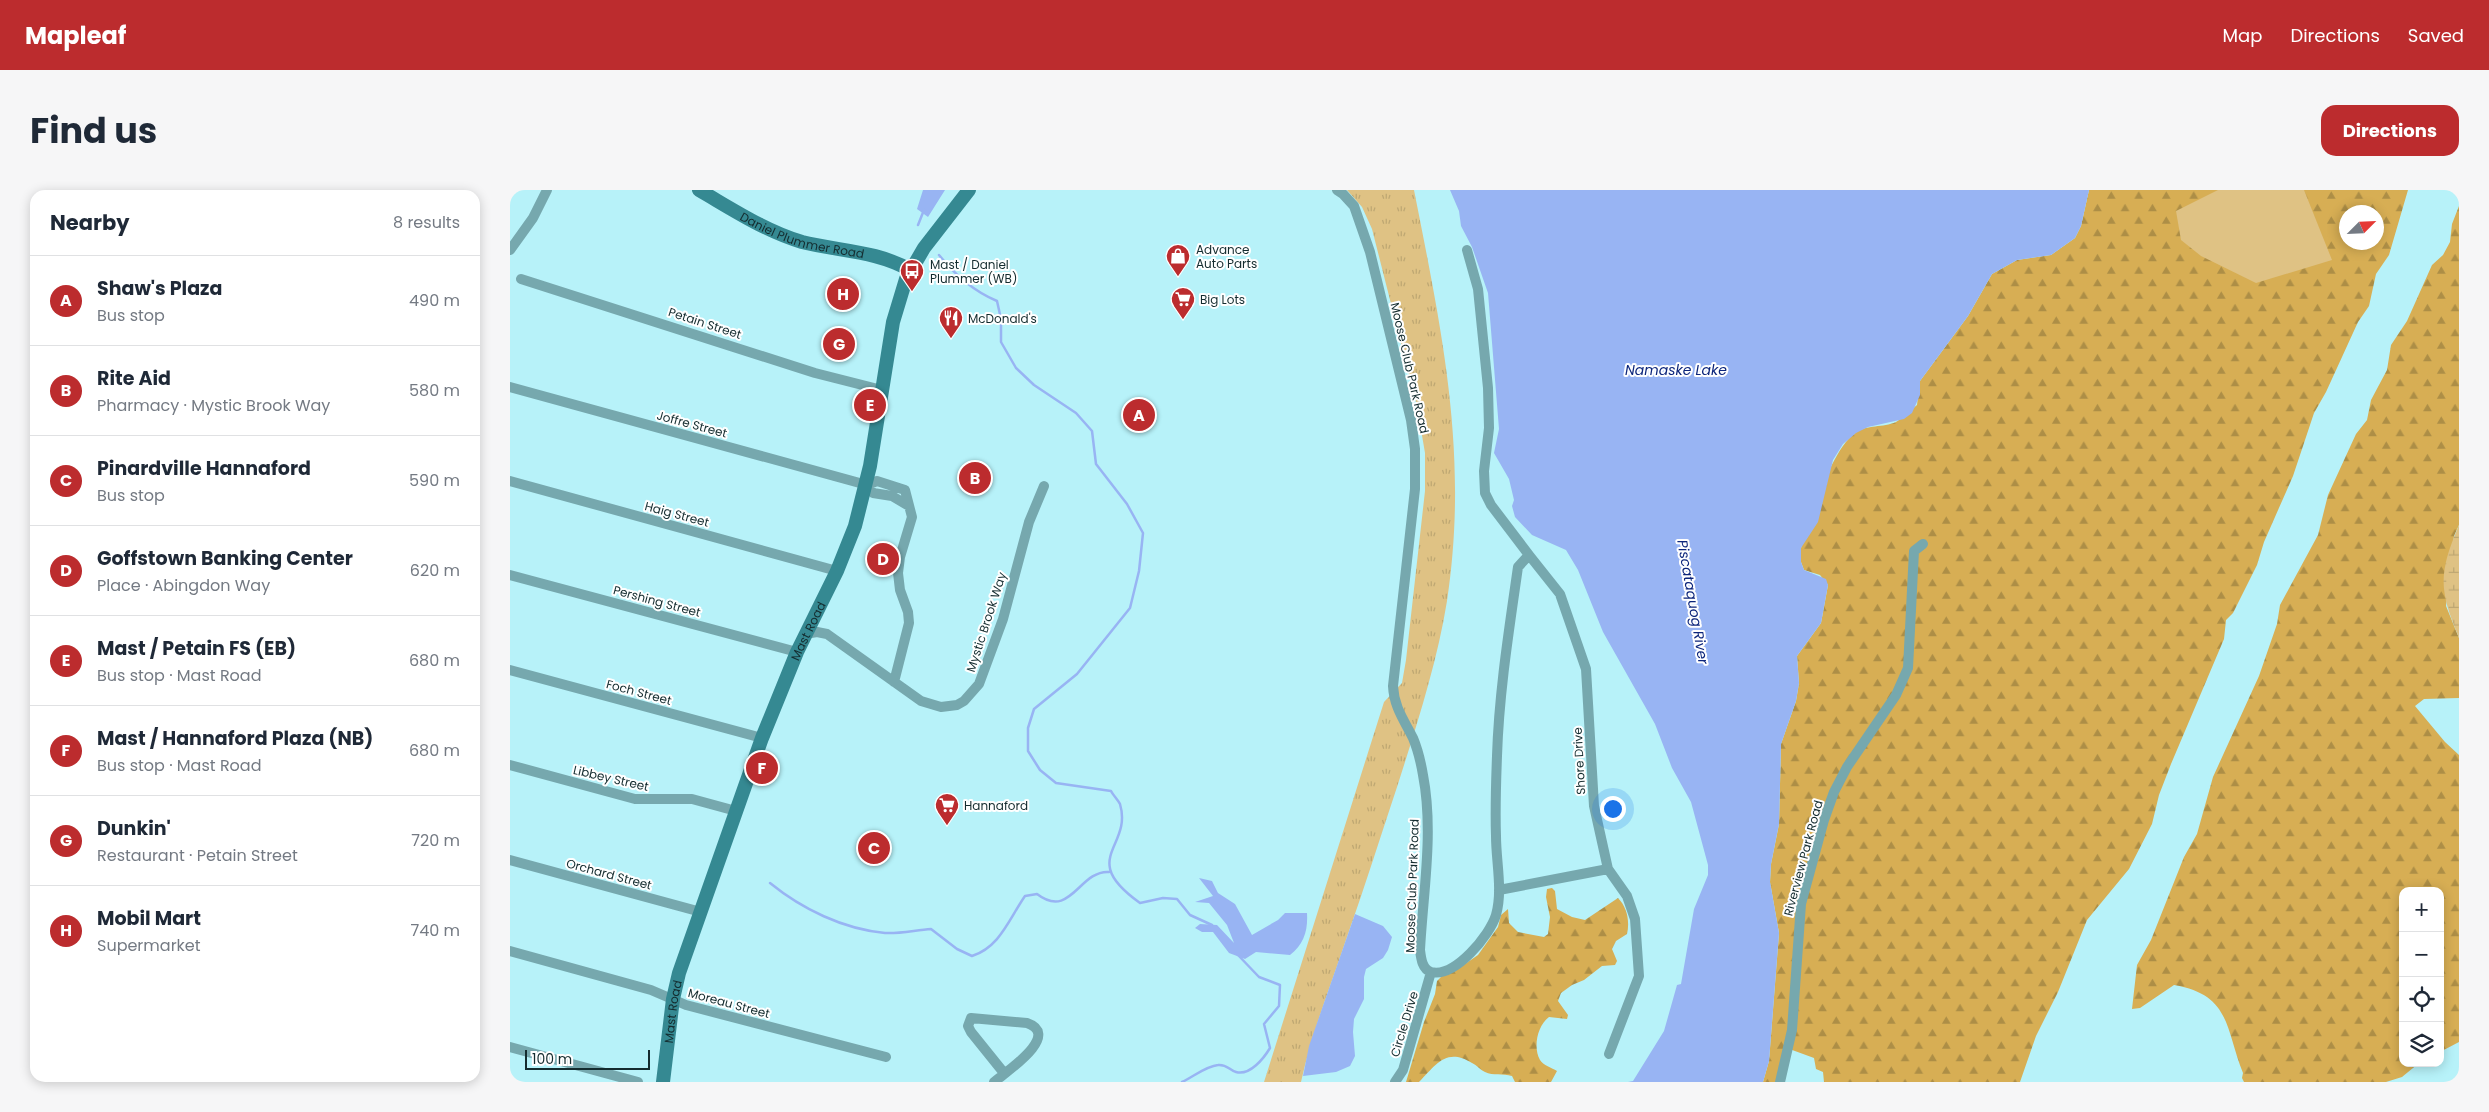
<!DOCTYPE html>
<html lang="en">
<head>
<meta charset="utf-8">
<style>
	:root { --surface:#fff; --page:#f6f6f7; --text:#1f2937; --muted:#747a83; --line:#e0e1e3; --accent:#bc2c2e }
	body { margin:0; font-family:Poppins,sans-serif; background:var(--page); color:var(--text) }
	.controls { position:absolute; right:15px; bottom:15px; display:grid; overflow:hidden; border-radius:10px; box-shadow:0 2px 12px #0003 }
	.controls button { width:45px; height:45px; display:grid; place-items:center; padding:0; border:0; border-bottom:1px solid var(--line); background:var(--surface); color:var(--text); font:25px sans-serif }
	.compass { position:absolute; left:1829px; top:15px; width:45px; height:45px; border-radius:50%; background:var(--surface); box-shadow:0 2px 12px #0003; rotate:66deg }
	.scale { position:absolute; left:15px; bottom:12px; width:125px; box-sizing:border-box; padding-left:5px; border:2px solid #142c2f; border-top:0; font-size:14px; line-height:18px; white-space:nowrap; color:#142c2f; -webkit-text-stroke:4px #fff; paint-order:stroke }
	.you { position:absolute; left:1102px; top:618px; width:18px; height:18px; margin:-12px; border:4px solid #fff; border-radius:50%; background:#1a73e8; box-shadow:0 0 0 8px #1a73e833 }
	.badge { display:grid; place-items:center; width:32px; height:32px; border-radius:50%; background:var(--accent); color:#fff; font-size:16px; font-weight:700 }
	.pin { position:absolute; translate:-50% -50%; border:2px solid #fff; box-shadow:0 1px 5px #0006 }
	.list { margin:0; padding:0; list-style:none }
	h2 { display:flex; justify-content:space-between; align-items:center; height:65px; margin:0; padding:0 20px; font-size:21px }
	h2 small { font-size:16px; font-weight:400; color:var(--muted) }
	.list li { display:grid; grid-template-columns:32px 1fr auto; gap:15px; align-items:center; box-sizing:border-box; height:90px; padding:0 20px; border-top:1px solid var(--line) }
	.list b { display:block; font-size:19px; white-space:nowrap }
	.list p { margin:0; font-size:16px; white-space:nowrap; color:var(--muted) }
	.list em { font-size:16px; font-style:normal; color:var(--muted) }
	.icon { flex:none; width:28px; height:28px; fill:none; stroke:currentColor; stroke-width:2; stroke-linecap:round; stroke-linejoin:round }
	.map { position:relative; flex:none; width:1949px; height:892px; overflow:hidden; border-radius:15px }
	header { display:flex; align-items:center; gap:30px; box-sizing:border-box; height:70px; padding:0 25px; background:var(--accent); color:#fff }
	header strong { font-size:24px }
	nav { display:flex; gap:28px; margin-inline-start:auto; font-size:18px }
	.intro { display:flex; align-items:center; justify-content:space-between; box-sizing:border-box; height:120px; padding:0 30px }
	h1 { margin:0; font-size:35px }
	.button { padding:12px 22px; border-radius:15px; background:var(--accent); color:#fff; font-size:18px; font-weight:700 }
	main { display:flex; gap:30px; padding:0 30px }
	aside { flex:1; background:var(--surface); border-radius:15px; box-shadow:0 2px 12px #0003 }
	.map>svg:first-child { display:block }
	.grass { fill:url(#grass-tufts) }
	.forest { fill:url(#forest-firs); fill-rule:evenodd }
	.wetland { fill:url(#wetland-marsh) }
	.garden { fill:#dfc284 }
	.water { fill:#98b4f3 }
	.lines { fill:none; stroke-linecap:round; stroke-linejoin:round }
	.stream { stroke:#98b4f3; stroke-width:2.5 }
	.street { stroke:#76a8ae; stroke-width:10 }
	.secondary { stroke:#358992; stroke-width:14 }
	.labels { text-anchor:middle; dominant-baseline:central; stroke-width:4; stroke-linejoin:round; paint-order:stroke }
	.street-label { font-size:12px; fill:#142c2f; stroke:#fff }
	.poi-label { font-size:12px; fill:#142c2f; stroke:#fff; text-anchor:start }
	.water-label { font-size:14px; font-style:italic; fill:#0c257b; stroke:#fff }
</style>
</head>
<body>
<header>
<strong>Mapleaf</strong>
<nav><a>Map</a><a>Directions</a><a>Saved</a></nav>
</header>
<div class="intro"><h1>Find us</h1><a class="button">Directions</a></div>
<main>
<aside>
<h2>Nearby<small>8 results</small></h2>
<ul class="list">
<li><span class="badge">A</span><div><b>Shaw's Plaza</b><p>Bus stop</p></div><em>490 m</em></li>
<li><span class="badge">B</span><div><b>Rite Aid</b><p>Pharmacy · Mystic Brook Way</p></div><em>580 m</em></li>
<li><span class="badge">C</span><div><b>Pinardville Hannaford</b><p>Bus stop</p></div><em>590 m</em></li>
<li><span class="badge">D</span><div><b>Goffstown Banking Center</b><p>Place · Abingdon Way</p></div><em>620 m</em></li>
<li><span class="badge">E</span><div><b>Mast / Petain FS (EB)</b><p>Bus stop · Mast Road</p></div><em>680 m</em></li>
<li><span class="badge">F</span><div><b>Mast / Hannaford Plaza (NB)</b><p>Bus stop · Mast Road</p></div><em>680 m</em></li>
<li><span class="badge">G</span><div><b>Dunkin'</b><p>Restaurant · Petain Street</p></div><em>720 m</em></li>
<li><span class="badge">H</span><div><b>Mobil Mart</b><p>Supermarket</p></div><em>740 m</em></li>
</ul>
</aside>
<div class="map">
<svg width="1949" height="892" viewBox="0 0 1949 892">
	<defs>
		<pattern id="grass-tufts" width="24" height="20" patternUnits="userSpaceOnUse" patternTransform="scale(1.25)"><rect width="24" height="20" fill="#dfc284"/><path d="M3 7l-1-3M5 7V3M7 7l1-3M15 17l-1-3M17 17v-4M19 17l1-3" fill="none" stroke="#bea772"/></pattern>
		<pattern id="forest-firs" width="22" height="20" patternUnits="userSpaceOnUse" patternTransform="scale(1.25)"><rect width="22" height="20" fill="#d7ae54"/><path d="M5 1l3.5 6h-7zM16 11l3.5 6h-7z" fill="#ad8e46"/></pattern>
		<pattern id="wetland-marsh" width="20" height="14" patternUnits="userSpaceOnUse" patternTransform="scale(1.25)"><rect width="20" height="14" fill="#dfc284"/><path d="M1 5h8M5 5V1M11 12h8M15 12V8" fill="none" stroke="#bea772"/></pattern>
	</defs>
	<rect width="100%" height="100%" fill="#b7f2f9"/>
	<path class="grass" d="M837 0H904C932 142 959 265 937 411 927 473 907 534 888 594 871 645 855 696 837 747 821 795 802 842 791 892H754L874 512 892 493 896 470 915 301V263L907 216 862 39 852 17Z"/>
	<path class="forest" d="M1579 0H1898L1879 65 1866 84 1859 116 1848 132 1816 202 1804 223 1783 286 1754 352 1747 375 1723 423 1716 430 1714 449 1661 574 1649 605 1642 634 1619 679 1577 730 1548 802 1526 846 1510 892H1314L1313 882 1306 879 1304 868 1274 857 1266 892H1253L1259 871 1269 743 1260 692 1261 674 1269 634 1271 554 1286 511 1289 493 1287 466 1311 433 1318 395 1310 385 1294 380 1291 372V358C1303 326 1319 263 1345 243 1357 234 1373 238 1386 232 1393 228 1401 220 1407 215L1410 191 1458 126 1482 84 1507 70 1541 65 1565 48 1571 36ZM1836 22H1866V52H1836Z
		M1949 16V335L1944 346 1936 416 1949 448V508L1914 509 1905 516 1935 552 1949 565V852L1930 862V701H1893V873H1909L1892 887 1876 892H1734L1732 888 1733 883C1715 838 1721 805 1664 795L1630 818 1622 819 1627 775 1641 750 1674 667 1687 644 1703 587 1749 486 1767 434 1770 415 1808 345 1818 305 1846 244 1857 230 1861 210 1877 180 1881 155 1897 131 1922 75 1933 65 1940 52 1942 34Z
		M1042 698 1045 701 1047 719 1062 727 1075 730 1108 708C1117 717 1120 731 1117 744L1106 751 1102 759 1107 771 1105 775 1092 776 1074 790 1062 795 1051 803 1048 811 1058 825 1057 829 1039 827C1027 836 1023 858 1030 870 1033 875 1042 878 1047 881L1041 892H1005L1002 886C993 883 983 886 975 882 970 880 967 875 962 873 936 857 926 875 909 892H896L914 832 925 804 927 791 933 785 945 781 968 765 988 737 991 725 998 719 999 733 1008 742 1034 747 1038 744 1040 727 1036 707 1037 699Z"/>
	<path class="wetland" d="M1949 335V448C1929 400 1928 384 1949 335Z"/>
	<path class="garden" d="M1708 0H1794L1822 70 1746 93 1691 66 1671 50 1666 21Z"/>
	<path class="water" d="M413 0H435L418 27 407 19Z
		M940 0H1579L1571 36 1565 48 1541 65 1507 70 1482 84 1458 126 1410 191V205L1402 223 1394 229 1358 237 1346 243 1333 254 1323 270 1308 332 1291 358V372L1294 380 1316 389 1318 395 1311 433 1287 466 1289 493 1286 511 1271 554 1269 634 1261 674 1260 692 1269 743 1259 871 1253 892H1118L1123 891 1154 841 1167 795 1171 794 1184 719 1198 685V675L1181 612 1162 578 1145 534 1093 442 1068 380 1056 360 1022 345 1005 327 1002 316 1004 310 999 289 984 263 989 239 978 103 962 57 951 36 949 21Z
		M689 688 702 691 708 703 725 714 742 745 768 730 775 723H797C798 741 794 754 780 765L746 762 735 769 719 763 703 742H692L685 738 690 734 707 735 724 753 717 735 699 713 685 712 703 706Z
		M845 724 873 736 882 747 878 760 873 768 856 779 854 787V809L844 829 843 842 845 866 840 876 826 882 793 886 799 856Z"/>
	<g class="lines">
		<path class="stream" d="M408 35 414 20
			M429 65C445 85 463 101 487 111L491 129V152L506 178 524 195 566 223 582 241 586 274 617 314 633 343 629 381 620 418 567 484 524 519 518 538V561L530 580 546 593 601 601C603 605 608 610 610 614 623 658 567 668 630 713L653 708 667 709 680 725 702 735
			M260 693C292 719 333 739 375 743 389 744 406 740 421 739L447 759 462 766C490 757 499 729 515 706L527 704C561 730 569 680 599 682
			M672 892C683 887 696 876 708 875 717 874 719 880 726 882 740 886 754 868 760 858L754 834 769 816 770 795 749 787 728 765"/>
		<path class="street" d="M827 0 833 4 844 16 860 62 901 230 905 259V299L883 496C884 517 894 530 903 548 908 560 911 573 913 585 924 642 913 703 910 760 911 768 912 779 921 782 945 788 980 745 986 725 993 700 986 672 986 646 985 619 986 592 987 566 989 503 999 440 1008 377L1019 365 981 315 975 303 974 281 979 238 978 198 968 99 957 60
			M0 60 23 28 37 0
			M11 89 305 183 372 200
			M0 197 357 295
			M0 291 327 381
			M357 295 367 291 395 300 402 327 390 367 388 383 390 400 398 422 399 433 384 492
			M357 295 363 303 382 306 399 316
			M1019 365 1050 404 1076 479 1084 616 1098 679 1117 706 1125 729 1129 786 1099 864
			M0 385 287 462
			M295 444 307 442 317 444 411 511 431 517 447 515 454 511 469 494 493 429 519 332 534 296
			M0 480 252 548
			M0 575 125 609H182L226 621
			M0 670 191 722
			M989 700 1098 679
			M0 761 141 800 176 815 376 867
			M0 857 128 892
			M484 892C496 882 552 845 517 833L461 828 458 836 461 842 494 883
			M885 892 893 880 921 782
			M1270 892 1282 840 1291 714 1314 630 1324 602 1337 577 1386 505 1398 478 1404 361 1413 354"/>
		<g class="secondary">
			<path id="s1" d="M189 0C222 19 255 41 292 52 328 61 368 61 400 80"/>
			<path id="s2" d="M153 892 163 809 169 783 252 548 287 462 327 381 345 336 360 276 383 132 396 89 414 58 459 0"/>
		</g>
	</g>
	<defs>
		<g id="shop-pin" transform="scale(1.25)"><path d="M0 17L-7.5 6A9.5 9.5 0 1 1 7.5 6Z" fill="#bc2c2e" stroke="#fff"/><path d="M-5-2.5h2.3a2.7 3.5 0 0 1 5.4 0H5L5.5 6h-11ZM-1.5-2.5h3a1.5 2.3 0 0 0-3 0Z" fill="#fff"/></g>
		<g id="bus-pin" transform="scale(1.25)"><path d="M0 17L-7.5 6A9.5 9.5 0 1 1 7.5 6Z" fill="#bc2c2e" stroke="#fff"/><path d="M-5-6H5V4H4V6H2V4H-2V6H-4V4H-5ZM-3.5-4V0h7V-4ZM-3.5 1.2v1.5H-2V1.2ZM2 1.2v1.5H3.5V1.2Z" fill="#fff"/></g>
		<g id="supermarket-pin" transform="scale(1.25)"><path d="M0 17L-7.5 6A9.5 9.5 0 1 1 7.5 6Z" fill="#bc2c2e" stroke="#fff"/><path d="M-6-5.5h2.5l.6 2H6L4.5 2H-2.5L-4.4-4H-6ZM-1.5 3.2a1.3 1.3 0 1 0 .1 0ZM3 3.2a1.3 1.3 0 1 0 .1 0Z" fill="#fff"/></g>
		<g id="restaurant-pin" transform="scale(1.25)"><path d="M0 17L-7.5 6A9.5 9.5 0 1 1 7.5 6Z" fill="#bc2c2e" stroke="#fff"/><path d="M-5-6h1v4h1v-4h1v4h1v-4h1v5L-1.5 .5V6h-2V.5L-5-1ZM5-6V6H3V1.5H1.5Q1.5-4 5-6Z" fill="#fff"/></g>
	</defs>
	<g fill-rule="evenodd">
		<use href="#shop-pin" x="668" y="66"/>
		<use href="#bus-pin" x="402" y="81"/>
		<use href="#supermarket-pin" x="673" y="109"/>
		<use href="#restaurant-pin" x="441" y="128"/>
		<use href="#supermarket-pin" x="437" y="615"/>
	</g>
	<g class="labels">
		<g class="street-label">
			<text stroke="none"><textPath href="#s1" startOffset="114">Daniel Plummer Road</textPath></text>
			<text transform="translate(195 133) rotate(18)">Petain Street</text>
			<text transform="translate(900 178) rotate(77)">Moose Club Park Road</text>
			<text transform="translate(182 234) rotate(15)">Joffre Street</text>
			<text transform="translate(167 324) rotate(15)">Haig Street</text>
			<text transform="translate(147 411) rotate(15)">Pershing Street</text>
			<text transform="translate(476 432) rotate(-72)">Mystic Brook Way</text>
			<text stroke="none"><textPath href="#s2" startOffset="476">Mast Road</textPath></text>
			<text transform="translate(129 502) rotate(15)">Foch Street</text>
			<text transform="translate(1069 571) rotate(-93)">Shore Drive</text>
			<text transform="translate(101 588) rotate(13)">Libbey Street</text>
			<text transform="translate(1293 668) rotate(-75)">Riverview Park Road</text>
			<text transform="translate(99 684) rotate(15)">Orchard Street</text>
			<text transform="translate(902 696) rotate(-88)">Moose Club Park Road</text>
			<text transform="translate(219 813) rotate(15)">Moreau Street</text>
			<text stroke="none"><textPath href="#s2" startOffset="71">Mast Road</textPath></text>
			<text transform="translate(894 834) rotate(-73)">Circle Drive</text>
		</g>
		<g class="poi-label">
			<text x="686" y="59">Advance<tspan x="686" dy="14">Auto Parts</tspan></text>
			<text x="420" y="74">Mast / Daniel<tspan x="420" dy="14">Plummer (WB)</tspan></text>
			<text x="690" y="109">Big Lots</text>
			<text x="458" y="128">McDonald's</text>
			<text x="454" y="615">Hannaford</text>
		</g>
		<g class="water-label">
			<text x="1166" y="180">Namaske Lake</text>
			<text transform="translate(1183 412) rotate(80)">Piscataquog River</text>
		</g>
	</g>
</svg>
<div class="controls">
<button>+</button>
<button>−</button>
<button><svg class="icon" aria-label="locate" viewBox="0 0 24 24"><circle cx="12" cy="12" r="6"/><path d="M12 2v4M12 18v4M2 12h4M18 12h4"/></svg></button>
<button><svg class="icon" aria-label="layers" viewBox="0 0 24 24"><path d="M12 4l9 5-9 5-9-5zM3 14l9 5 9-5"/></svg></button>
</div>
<svg class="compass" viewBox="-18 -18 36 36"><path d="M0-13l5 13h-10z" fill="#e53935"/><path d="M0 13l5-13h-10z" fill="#747a83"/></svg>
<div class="scale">100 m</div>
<div class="you"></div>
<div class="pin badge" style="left:629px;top:225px">A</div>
<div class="pin badge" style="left:465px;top:288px">B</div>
<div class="pin badge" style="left:364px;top:658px">C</div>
<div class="pin badge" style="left:373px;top:369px">D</div>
<div class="pin badge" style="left:360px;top:215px">E</div>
<div class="pin badge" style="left:252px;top:578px">F</div>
<div class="pin badge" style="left:329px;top:154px">G</div>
<div class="pin badge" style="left:333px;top:104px">H</div>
</div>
</main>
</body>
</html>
